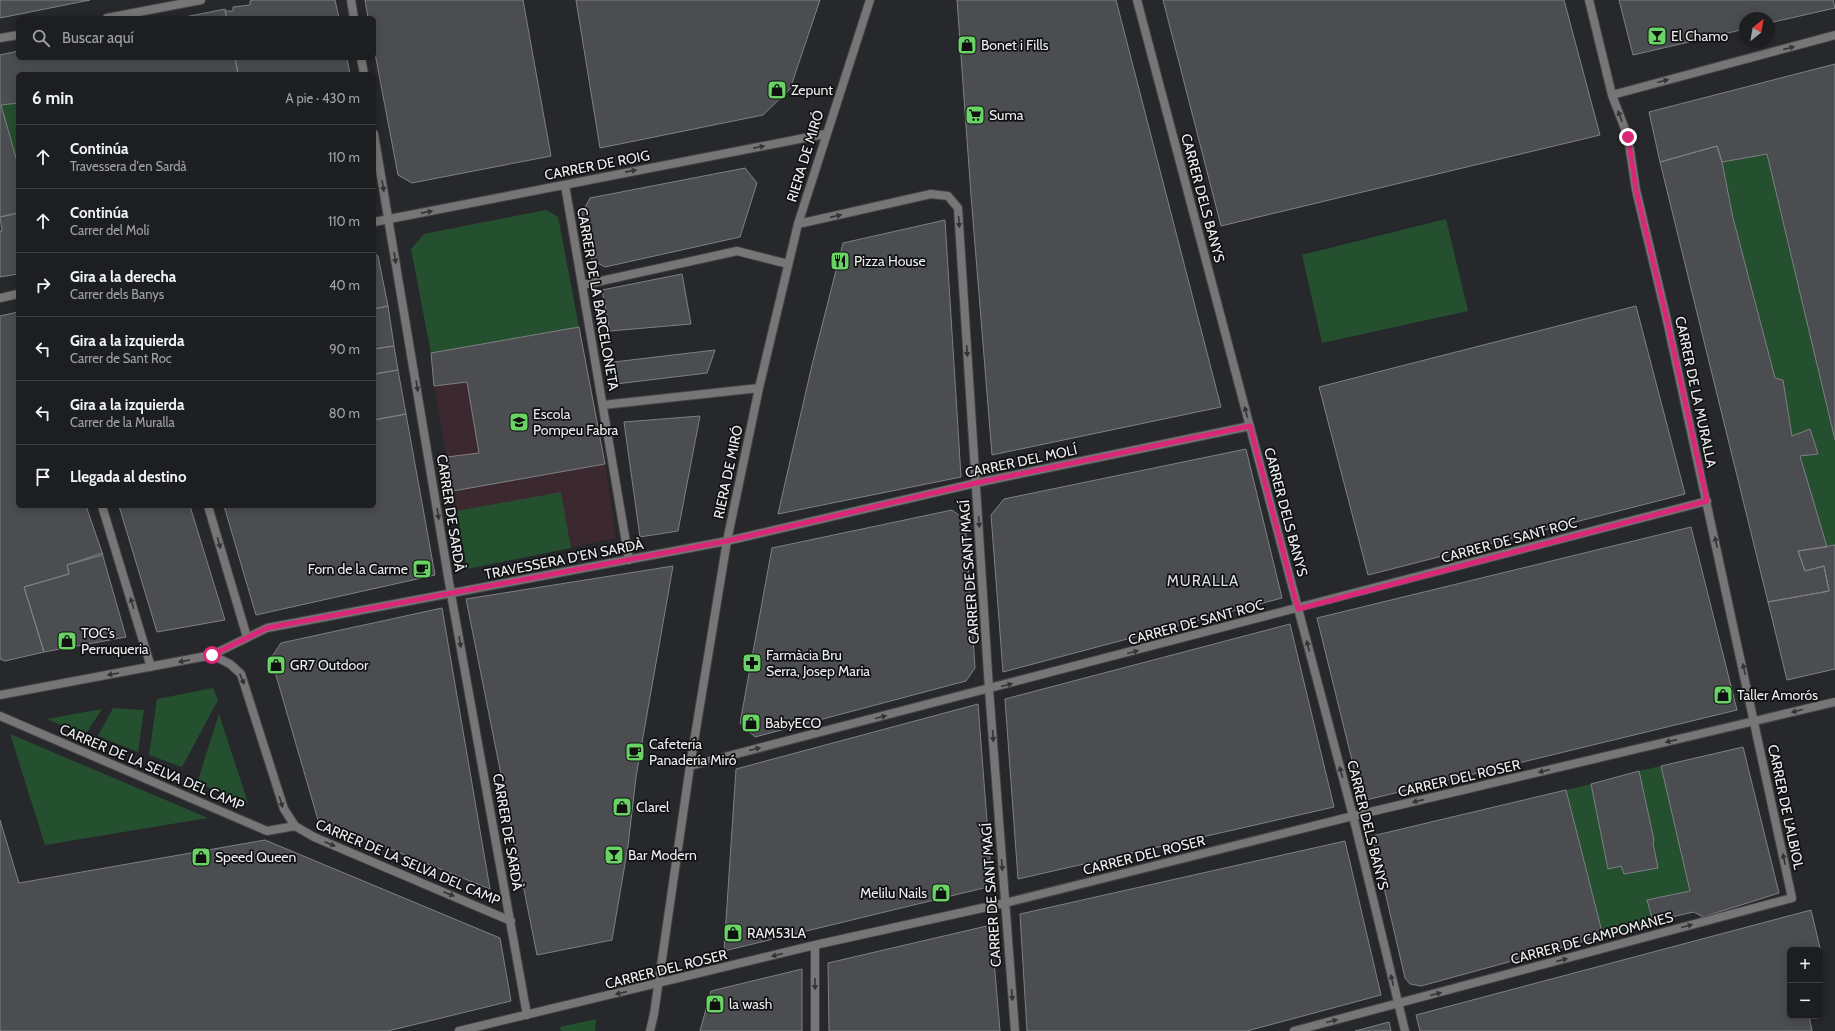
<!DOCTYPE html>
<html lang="es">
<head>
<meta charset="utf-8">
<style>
	:root { --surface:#1d1e20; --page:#252729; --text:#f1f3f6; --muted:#a0a2a5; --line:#3b3c3e }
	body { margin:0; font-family:Cabin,sans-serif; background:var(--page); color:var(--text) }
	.controls { position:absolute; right:12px; bottom:12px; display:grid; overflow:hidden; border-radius:6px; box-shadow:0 2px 10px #0003 }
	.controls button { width:36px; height:36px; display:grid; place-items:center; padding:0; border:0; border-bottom:1px solid var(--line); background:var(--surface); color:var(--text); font:20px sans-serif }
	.compass { position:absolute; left:1739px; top:12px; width:36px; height:36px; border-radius:50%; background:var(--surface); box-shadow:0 2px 10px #0003; rotate:31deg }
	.stop { position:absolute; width:12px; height:12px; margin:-9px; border:3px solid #db2777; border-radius:50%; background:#fff }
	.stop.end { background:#db2777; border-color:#fff; box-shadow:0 1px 4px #0008 }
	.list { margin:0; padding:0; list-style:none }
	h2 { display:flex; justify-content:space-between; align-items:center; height:52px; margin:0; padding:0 16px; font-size:17px }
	h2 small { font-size:13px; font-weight:400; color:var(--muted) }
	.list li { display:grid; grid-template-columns:26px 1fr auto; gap:12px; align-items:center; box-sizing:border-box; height:64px; padding:0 16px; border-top:1px solid var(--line) }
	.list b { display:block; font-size:15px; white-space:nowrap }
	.list p { margin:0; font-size:13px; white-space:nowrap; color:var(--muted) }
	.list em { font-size:13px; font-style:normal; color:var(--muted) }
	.icon { flex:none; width:22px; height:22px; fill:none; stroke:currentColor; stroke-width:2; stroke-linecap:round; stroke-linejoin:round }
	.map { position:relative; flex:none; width:1835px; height:1031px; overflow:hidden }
	.search { position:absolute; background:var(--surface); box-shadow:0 2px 10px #0003; left:16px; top:16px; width:360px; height:44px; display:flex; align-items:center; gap:10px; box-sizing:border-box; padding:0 14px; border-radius:6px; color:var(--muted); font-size:15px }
	.panel { position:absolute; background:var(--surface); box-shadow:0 2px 10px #0003; left:16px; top:72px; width:360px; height:436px; border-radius:6px }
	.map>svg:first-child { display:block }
	.education { fill:#3c2930 }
	.green { fill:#25502f }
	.building { fill:#4b4d50; stroke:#7f8084 }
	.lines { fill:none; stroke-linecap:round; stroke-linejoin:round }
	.street-casing { stroke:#434446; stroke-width:10 }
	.street { stroke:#777575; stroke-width:8 }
	.oneway { fill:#343435 }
	.route { stroke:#db2777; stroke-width:5 }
	.labels { text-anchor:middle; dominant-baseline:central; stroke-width:3.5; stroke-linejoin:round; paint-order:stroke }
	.poi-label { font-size:14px; fill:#ecedef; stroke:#101112; text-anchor:start }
	.street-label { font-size:14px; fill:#ecedef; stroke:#101112 }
	.neighbourhood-label { font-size:15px; letter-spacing:1px; fill:#dddfe3; stroke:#101112 }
</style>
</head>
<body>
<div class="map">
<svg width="1835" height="1031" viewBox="0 0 1835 1031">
	<rect width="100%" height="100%" fill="#27282b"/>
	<path class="education" d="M546 210 558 217 605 464 616 538 467 569 434 386 431 353 411 249 424 234Z"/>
	<path class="green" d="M18 103V165L1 105Z
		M1767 154 1835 440V545L1827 547 1800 456 1818 454 1810 429 1792 436 1783 380 1775 378 1733 218 1722 162Z
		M546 210 558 217 579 327 431 353 411 249 424 234Z
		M1446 219 1468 311 1322 343 1302 255Z
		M561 492 571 548 467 569 457 511Z
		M213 688 218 700 182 767 149 755 157 699Z
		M113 708 144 710 138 752 98 736Z
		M102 709 85 735 47 719Z
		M219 714 248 803 197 783Z
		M10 734 208 818 45 845Z
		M1661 766 1690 891 1648 900 1653 921 1603 936 1566 790 1591 784 1608 868 1621 866 1624 874 1658 868 1653 843 1654 840 1639 771Z
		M596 1019 595 1031H561L560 1027Z"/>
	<path class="building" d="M0 0H90L0 18Z
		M335 0 339 18H227L225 11H233V7L250 5V1L253 0Z
		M365 0H523L551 156 412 183 398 175 374 48V18H368Z
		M576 0H820L790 89 763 115 600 148Z
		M957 0H1116L1221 407 992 455 971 195Z
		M1163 0H1564L1600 135 1221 226Z
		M1619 0H1833L1835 8 1769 23V18H1745V29L1633 55Z
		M225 9 227 18H180Z
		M18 51V58H235L238 74H18V103L1 105 18 165V213L0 217V55Z
		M235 58H347L350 74H238Z
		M1835 64V440L1767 154 1722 162 1717 146 1660 162 1649 112Z
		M1717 146 1722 162 1733 218 1775 378 1783 380 1792 436 1810 429 1818 454 1800 456 1827 547 1798 551 1805 571 1824 566 1829 591 1768 602 1660 162Z
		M745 168 757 183 740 237 605 267 592 260 582 213 590 198Z
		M18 213V274L0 277V231H2L0 217Z
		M945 220 961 477 778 514 812 365 843 243Z
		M374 253 378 256 388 306 374 309Z
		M682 274 691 324 610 331 602 290Z
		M388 306 394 346 374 349V309Z
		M1636 306 1685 494 1368 575 1319 387Z
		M18 312V506H86L103 555 67 565 69 574 24 587 44 652 5 661 0 659V316Z
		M579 327 605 464 453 491 447 457 479 453 467 382 434 386 431 353Z
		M394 346 398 370 375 374 374 349Z
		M715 350 707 373 616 384 614 362Z
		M398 370 406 414 374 420V400H375L374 374Z
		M406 414 435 575 256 615 224 506H374V420Z
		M700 416 678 531 640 537 624 422Z
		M1246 449 1282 598 1003 672 991 515 1004 499Z
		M119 506H190L225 620 157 632Z
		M952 510 965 520 975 668 966 681 755 737 740 723 772 548Z
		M1691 527 1737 710 1362 801 1317 618Z
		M1835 545V669L1787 680 1768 602 1829 591 1824 566 1805 571 1798 551Z
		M102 553 126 637 44 652 24 587 69 574 67 565Z
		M673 566 636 777 628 846 612 940 537 955 466 599Z
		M442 608 490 889 318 820 271 658 281 643Z
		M1290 624 1334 807 1018 879 1005 699Z
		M978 704 992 886 724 951 736 769Z
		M1743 747 1779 893 1703 917 1694 912 1653 921 1647 900 1690 891 1661 766Z
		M1639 771 1654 840 1653 843 1658 868 1624 874 1621 866 1608 869 1591 784Z
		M1566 790 1603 936 1421 986 1410 984 1405 978 1372 836Z
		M0 820 19 883 265 840 500 938 511 1001 388 1031H0Z
		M1345 841 1381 995 1247 1031H1027L1020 914Z
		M1811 910 1821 952 1820 950H1790V1016H1809L1812 1031H1420L1416 1015Z
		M991 925 1000 1031H829L828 963Z
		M802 969V1031H700L711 991Z
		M1389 1022 1391 1031H1355Z"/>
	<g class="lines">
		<g class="street-casing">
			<path id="street" d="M351 0 354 18
				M1137 0 1353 816 1405 1031
				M107 18 201 0
				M0 38 18 35
				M361 58 364 74
				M1612 95 1835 35
				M374 134 451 594 527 1015
				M565 185 629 560
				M374 222 825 134
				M798 224 931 194 948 196 958 208 989 689 1015 1031
				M583 285 737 251 788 264
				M0 298 18 294
				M603 405 759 388
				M102 506 151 667
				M208 506 247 637
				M212 655 230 664 241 674 284 809 295 826 314 837 511 921
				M0 695 212 655 267 628 727 541 976 483 1250 426
				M0 716 267 831 295 826
				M690 766 1707 501
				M815 945V1031
				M459 1031 815 945 1005 903 1353 816 1835 702
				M650 1031 654 1014 690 766 727 541 759 388 798 224 870 0
				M1294 1031 1792 898 1666 316 1636 190 1628 137 1612 95 1589 0"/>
		</g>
		<use href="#street" class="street"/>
	</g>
	<defs><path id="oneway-solid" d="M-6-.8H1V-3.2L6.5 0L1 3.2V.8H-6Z"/></defs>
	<g class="oneway">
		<use href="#oneway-solid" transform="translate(1789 48) rotate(-15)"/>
		<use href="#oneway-solid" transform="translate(1663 81) rotate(-15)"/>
		<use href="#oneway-solid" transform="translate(1620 116) rotate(-111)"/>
		<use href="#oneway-solid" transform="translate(759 147) rotate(-11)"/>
		<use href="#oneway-solid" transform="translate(631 171) rotate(-11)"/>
		<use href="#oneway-solid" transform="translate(383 186) rotate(80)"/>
		<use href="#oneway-solid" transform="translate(427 212) rotate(-11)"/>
		<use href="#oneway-solid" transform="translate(836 216) rotate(-13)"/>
		<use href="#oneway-solid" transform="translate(959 222) rotate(86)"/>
		<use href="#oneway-solid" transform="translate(395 258) rotate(81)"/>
		<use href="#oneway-solid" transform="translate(967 351) rotate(86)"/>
		<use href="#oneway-solid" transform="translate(417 386) rotate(81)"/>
		<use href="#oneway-solid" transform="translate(1246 412) rotate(-105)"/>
		<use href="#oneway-solid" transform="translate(438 514) rotate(81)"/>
		<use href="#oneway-solid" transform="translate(979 522) rotate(86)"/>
		<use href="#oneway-solid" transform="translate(1716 542) rotate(-102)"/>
		<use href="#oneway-solid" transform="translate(219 543) rotate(74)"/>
		<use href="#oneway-solid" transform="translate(132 603) rotate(-107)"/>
		<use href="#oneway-solid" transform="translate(460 642) rotate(80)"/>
		<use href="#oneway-solid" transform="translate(1308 646) rotate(-105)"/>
		<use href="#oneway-solid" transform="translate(1133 652) rotate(-15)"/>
		<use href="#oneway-solid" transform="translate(184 661) rotate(169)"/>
		<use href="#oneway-solid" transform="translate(1744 669) rotate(-102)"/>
		<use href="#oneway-solid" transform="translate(113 674) rotate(170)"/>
		<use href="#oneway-solid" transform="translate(242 679) rotate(67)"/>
		<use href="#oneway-solid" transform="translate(1007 685) rotate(-15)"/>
		<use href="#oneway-solid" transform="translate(1797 711) rotate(166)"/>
		<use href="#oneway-solid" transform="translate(881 717) rotate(-14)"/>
		<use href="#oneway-solid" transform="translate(993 736) rotate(86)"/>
		<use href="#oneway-solid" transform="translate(1671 741) rotate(167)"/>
		<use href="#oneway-solid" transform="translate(755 749) rotate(-14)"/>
		<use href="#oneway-solid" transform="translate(1544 771) rotate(167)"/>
		<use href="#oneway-solid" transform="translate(1341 772) rotate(-105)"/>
		<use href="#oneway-solid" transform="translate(1418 801) rotate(167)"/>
		<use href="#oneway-solid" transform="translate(281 802) rotate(73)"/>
		<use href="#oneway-solid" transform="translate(330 844) rotate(23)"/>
		<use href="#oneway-solid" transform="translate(1784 859) rotate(-102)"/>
		<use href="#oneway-solid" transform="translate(1002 865) rotate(86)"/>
		<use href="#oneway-solid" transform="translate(449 894) rotate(23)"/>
		<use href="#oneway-solid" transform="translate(1687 926) rotate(-15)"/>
		<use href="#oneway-solid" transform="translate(777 955) rotate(166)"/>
		<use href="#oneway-solid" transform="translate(1562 960) rotate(-15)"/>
		<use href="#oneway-solid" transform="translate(1392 980) rotate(-104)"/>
		<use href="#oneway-solid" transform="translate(815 984) rotate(90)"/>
		<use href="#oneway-solid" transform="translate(621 993) rotate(167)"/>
		<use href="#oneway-solid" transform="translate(1436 994) rotate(-15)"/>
		<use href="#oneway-solid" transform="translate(1012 995) rotate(86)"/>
		<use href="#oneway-solid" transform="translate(1332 1021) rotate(-14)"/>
	</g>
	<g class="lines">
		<path class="route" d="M212 655 267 628 727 541 976 483 1250 426 1298 609 1707 501 1666 316 1636 190 1628 137"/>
	</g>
	<defs>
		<g id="bar-square" transform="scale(1)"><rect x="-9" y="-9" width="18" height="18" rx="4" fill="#69d464" stroke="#101112"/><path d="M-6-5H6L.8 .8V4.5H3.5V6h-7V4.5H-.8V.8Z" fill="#111"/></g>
		<g id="shop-square" transform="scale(1)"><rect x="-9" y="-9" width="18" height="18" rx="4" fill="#69d464" stroke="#101112"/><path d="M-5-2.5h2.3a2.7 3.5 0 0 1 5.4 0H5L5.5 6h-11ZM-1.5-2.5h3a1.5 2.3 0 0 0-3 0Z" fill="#111"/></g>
		<g id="supermarket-square" transform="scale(1)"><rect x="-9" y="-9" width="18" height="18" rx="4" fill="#69d464" stroke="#101112"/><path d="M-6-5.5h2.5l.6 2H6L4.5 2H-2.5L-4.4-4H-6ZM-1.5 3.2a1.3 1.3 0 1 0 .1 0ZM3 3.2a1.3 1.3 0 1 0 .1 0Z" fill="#111"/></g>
		<g id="restaurant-square" transform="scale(1)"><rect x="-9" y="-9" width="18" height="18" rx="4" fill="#69d464" stroke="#101112"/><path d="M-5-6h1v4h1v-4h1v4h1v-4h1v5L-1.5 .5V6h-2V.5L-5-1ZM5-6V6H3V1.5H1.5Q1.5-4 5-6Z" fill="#111"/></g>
		<g id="school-square" transform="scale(1)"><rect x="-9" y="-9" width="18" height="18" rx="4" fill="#69d464" stroke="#101112"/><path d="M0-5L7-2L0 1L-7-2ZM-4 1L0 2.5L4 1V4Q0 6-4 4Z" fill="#111"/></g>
		<g id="cafe-square" transform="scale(1)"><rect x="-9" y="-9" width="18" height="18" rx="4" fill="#69d464" stroke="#101112"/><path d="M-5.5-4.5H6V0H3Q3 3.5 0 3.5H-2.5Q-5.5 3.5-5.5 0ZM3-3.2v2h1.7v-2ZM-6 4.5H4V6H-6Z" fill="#111"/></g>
		<g id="pharmacy-square" transform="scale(1)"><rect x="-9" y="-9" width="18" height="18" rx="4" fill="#69d464" stroke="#101112"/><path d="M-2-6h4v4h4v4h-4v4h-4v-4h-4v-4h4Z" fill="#111"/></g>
	</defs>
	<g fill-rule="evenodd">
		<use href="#bar-square" x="1657" y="36"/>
		<use href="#shop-square" x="967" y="45"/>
		<use href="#shop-square" x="777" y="90"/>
		<use href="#supermarket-square" x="975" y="115"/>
		<use href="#restaurant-square" x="840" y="261"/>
		<use href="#school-square" x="519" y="422"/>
		<use href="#cafe-square" x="422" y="569"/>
		<use href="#shop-square" x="67" y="641"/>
		<use href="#pharmacy-square" x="752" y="663"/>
		<use href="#shop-square" x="276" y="665"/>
		<use href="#shop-square" x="1723" y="695"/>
		<use href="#shop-square" x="751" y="723"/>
		<use href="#cafe-square" x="635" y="752"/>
		<use href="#shop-square" x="622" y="807"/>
		<use href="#bar-square" x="614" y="855"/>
		<use href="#shop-square" x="201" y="857"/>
		<use href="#shop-square" x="941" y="893"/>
		<use href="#shop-square" x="733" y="933"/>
		<use href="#shop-square" x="715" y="1004"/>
	</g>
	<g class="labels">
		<g class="poi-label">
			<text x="1671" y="36">El Chamo</text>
			<text x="981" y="45">Bonet i Fills</text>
			<text x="791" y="90">Zepunt</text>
			<text x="989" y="115">Suma</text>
			<text x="854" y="261">Pizza House</text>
			<text x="533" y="414">Escola<tspan x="533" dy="16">Pompeu Fabra</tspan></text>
			<text x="408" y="569" text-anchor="end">Forn de la Carme</text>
			<text x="81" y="633">TOC’s<tspan x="81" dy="16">Perruqueria</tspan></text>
			<text x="766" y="655">Farmàcia Bru<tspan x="766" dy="16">Serra, Josep Maria</tspan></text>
			<text x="290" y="665">GR7 Outdoor</text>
			<text x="1737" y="695">Taller Amorós</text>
			<text x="765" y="723">BabyECO</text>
			<text x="649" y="744">Cafetería<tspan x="649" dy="16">Panadería Miró</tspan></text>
			<text x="636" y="807">Clarel</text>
			<text x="628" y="855">Bar Modern</text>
			<text x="215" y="857">Speed Queen</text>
			<text x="927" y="893" text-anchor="end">Melilu Nails</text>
			<text x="747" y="933">RAM53LA</text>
			<text x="729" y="1004">la wash</text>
		</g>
		<g class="street-label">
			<text transform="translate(805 156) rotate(-73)">RIERA DE MIRÓ</text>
			<text transform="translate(597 165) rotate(-11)">CARRER DE ROIG</text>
			<text transform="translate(1203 198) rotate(75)">CARRER DELS BANYS</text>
			<text transform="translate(598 299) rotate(80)">CARRER DE LA BARCELONETA</text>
			<text transform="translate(1696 392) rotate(78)">CARRER DE LA MURALLA</text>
			<text transform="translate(1021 461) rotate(-12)">CARRER DEL MOLÍ</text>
			<text transform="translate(728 472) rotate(-78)">RIERA DE MIRÓ</text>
			<text transform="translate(1286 512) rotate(75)">CARRER DELS BANYS</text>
			<text transform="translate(451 513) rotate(81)">CARRER DE SARDÀ</text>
			<text transform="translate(1509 540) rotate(-15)">CARRER DE SANT ROC</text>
			<text transform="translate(564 559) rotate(-11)">TRAVESSERA D'EN SARDÀ</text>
			<text transform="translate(969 572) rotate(-94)">CARRER DE SANT MAGÍ</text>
			<text transform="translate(1196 622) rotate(-15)">CARRER DE SANT ROC</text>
			<text transform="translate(152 767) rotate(23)">CARRER DE LA SELVA DEL CAMP</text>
			<text transform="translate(1459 778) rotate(-13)">CARRER DEL ROSER</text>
			<text transform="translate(1786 807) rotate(78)">CARRER DE L'ALBIOL</text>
			<text transform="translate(1368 825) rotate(76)">CARRER DELS BANYS</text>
			<text transform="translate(508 832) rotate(80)">CARRER DE SARDÀ</text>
			<text transform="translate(1144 855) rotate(-14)">CARRER DEL ROSER</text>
			<text transform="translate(408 862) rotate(23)">CARRER DE LA SELVA DEL CAMP</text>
			<text transform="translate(991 895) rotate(-94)">CARRER DE SANT MAGÍ</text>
			<text transform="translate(1592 938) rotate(-15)">CARRER DE CAMPOMANES</text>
			<text transform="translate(666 969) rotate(-14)">CARRER DEL ROSER</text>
		</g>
		<g class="neighbourhood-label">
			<text x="1203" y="581">MURALLA</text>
		</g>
	</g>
</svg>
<div class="controls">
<button>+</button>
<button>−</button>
</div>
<svg class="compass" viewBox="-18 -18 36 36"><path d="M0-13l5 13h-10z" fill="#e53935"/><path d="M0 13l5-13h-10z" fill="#a0a2a5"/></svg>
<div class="stop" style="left:212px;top:655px"></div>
<div class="stop end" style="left:1628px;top:137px"></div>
<div class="search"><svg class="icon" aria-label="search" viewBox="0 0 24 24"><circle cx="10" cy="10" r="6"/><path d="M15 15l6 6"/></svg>Buscar aquí</div>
<section class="panel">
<h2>6 min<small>A pie · 430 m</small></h2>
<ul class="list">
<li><svg class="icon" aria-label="ahead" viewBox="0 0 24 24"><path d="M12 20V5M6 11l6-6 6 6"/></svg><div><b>Continúa</b><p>Travessera d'en Sardà</p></div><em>110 m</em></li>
<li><svg class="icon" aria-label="ahead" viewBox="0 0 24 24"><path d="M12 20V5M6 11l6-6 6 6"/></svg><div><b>Continúa</b><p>Carrer del Molí</p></div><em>110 m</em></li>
<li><svg class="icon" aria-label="right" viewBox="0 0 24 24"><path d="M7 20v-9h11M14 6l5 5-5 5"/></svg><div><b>Gira a la derecha</b><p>Carrer dels Banys</p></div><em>40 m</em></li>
<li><svg class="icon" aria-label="left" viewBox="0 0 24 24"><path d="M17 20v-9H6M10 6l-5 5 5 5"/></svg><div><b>Gira a la izquierda</b><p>Carrer de Sant Roc</p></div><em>90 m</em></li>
<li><svg class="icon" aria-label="left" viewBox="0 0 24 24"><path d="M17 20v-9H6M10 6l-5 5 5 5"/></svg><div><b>Gira a la izquierda</b><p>Carrer de la Muralla</p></div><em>80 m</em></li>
<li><svg class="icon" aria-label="arrive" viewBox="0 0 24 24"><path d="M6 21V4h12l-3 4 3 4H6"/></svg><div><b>Llegada al destino</b></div></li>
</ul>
</section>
</div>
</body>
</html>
